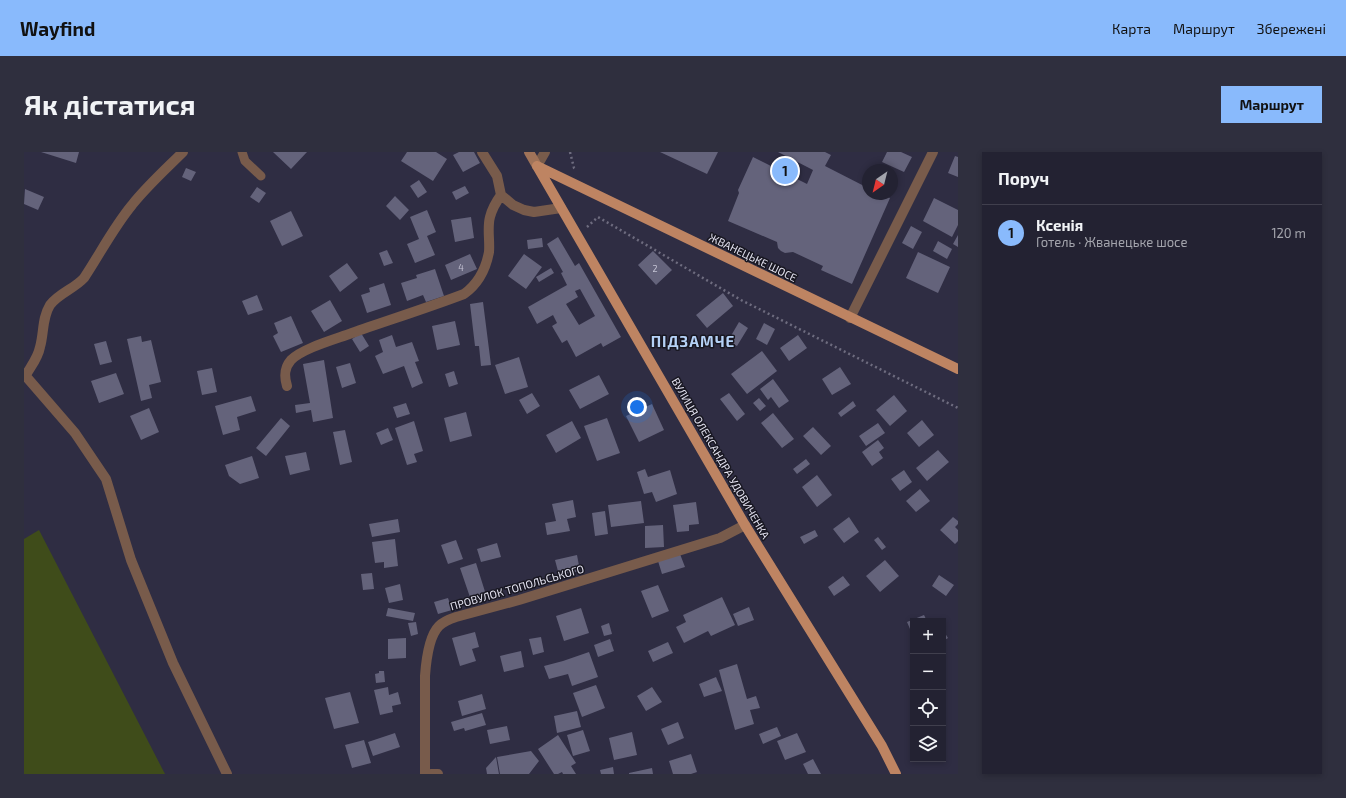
<!DOCTYPE html>
<html lang="uk">
<head>
<meta charset="utf-8">
<style>
	:root { --surface:#232232; --page:#2f2f3e; --text:#f1f3f6; --muted:#a3a4ac; --line:#403f4d; --accent:#89bafc }
	body { margin:0; font-family:"Exo 2",sans-serif; background:var(--page); color:var(--text) }
	.controls { position:absolute; right:12px; bottom:12px; display:grid; overflow:hidden; border-radius:0px; box-shadow:0 2px 6px #0003 }
	.controls button { width:36px; height:36px; display:grid; place-items:center; padding:0; border:0; border-bottom:1px solid var(--line); background:var(--surface); color:var(--text); font:20px sans-serif }
	.compass { position:absolute; left:838px; top:12px; width:36px; height:36px; border-radius:50%; background:var(--surface); box-shadow:0 2px 6px #0003; rotate:215deg }
	.you { position:absolute; left:613px; top:255px; width:14px; height:14px; margin:-10px; border:3px solid #fff; border-radius:50%; background:#1a73e8; box-shadow:0 0 0 6px #1a73e833 }
	.badge { display:grid; place-items:center; width:26px; height:26px; border-radius:50%; background:var(--accent); color:#111; font-size:13px; font-weight:700 }
	.pin { position:absolute; translate:-50% -50%; border:2px solid #fff; box-shadow:0 1px 4px #0006 }
	.list { margin:0; padding:0; list-style:none }
	h2 { display:flex; justify-content:space-between; align-items:center; height:52px; margin:0; padding:0 16px; font-size:17px }
	h2 small { font-size:13px; font-weight:400; color:var(--muted) }
	.list li { display:grid; grid-template-columns:26px 1fr auto; gap:12px; align-items:center; box-sizing:border-box; height:56px; padding:0 16px; border-top:1px solid var(--line) }
	.list b { display:block; font-size:15px; white-space:nowrap }
	.list p { margin:0; font-size:13px; white-space:nowrap; color:var(--muted) }
	.list em { font-size:13px; font-style:normal; color:var(--muted) }
	.icon { flex:none; width:22px; height:22px; fill:none; stroke:currentColor; stroke-width:2; stroke-linecap:round; stroke-linejoin:round }
	.map { position:relative; flex:none; width:934px; height:622px; overflow:hidden; border-radius:0px }
	header { display:flex; align-items:center; gap:24px; box-sizing:border-box; height:56px; padding:0 20px; background:var(--accent); color:#111 }
	header strong { font-size:19px }
	nav { display:flex; gap:22px; margin-inline-start:auto; font-size:14px }
	.intro { display:flex; align-items:center; justify-content:space-between; box-sizing:border-box; height:96px; padding:0 24px }
	h1 { margin:0; font-size:28px }
	.button { padding:10px 18px; border-radius:0px; background:var(--accent); color:#111; font-size:14px; font-weight:700 }
	main { display:flex; gap:24px; padding:0 24px }
	aside { flex:1; background:var(--surface); border-radius:0px; box-shadow:0 2px 6px #0003 }
	.map>svg:first-child { display:block }
	.green { fill:#3f4c1a }
	.building { fill:#64637b; fill-rule:evenodd }
	.lines { fill:none; stroke-linecap:round; stroke-linejoin:round }
	.path { stroke:#6e6c7f; stroke-width:2.5; stroke-dasharray:2 3; stroke-linecap:butt }
	.service { stroke:#785b4b; stroke-width:9 }
	.minor { stroke:#785b4b; stroke-width:10 }
	.secondary { stroke:#a07359; stroke-width:10 }
	.primary { stroke:#be8462; stroke-width:10 }
	.labels { text-anchor:middle; dominant-baseline:central; stroke-width:3; stroke-linejoin:round; paint-order:stroke }
	.number-label { font-size:9px; fill:#c3c2d3 }
	.street-label { font-size:11px; fill:#e3e2f0; stroke:#181721 }
	.district-label { font-size:15px; font-weight:bold; letter-spacing:1px; fill:#b5d1f6; stroke:#181721 }
</style>
</head>
<body>
<header>
<strong>Wayfind</strong>
<nav><a>Карта</a><a>Маршрут</a><a>Збережені</a></nav>
</header>
<div class="intro"><h1>Як дістатися</h1><a class="button">Маршрут</a></div>
<main>
<div class="map">
<svg width="934" height="622" viewBox="0 0 934 622">
	<rect width="100%" height="100%" fill="#2f2d43"/>
	<path class="green" d="M15 378 141 622H0V387Z"/>
	<path class="building" d="M17 0H55L52 11Z
		M249 0H283L267 17Z
		M383 0H412L423 7 409 29 377 9Z
		M435 0H450L456 11 439 20 429 3Z
		M636 0H694L683 22Z
		M754 0H801L807 3 801 14 844 36V42H857L866 46 828 132 797 118 799 114 769 100 761 101 757 99 754 96 753 90 704 69 715 41 714 38 729 5 783 32 789 18Z
		M863 0H877L888 5 880 20 858 10Z
		M931 4 934 5V25L924 21Z
		M162 16 172 20 167 29 158 25Z
		M395 28 403 40 394 46 386 34Z
		M441 34 445 41 432 48 428 40Z
		M233 35 242 41 235 51 226 45Z
		M1 37 20 45 14 58 0 52Z
		M371 44 385 58 376 68 362 54Z
		M910 46 934 58V73L928 85 899 69Z
		M403 58 412 80 403 84 411 103 391 111 383 92 395 87 386 65Z
		M267 59 279 84 258 94 246 69Z
		M447 65 450 86 431 90 427 68Z
		M887 74 898 80 889 97 878 91Z
		M934 83V95L929 92Z
		M534 85 551 114 555 111 597 185 579 195 577 191 552 205 543 188 538 191 528 174 533 171 529 163 513 172 504 155 543 133 537 121 539 120 523 92ZM556 137 571 164 555 173 542 152 554 145 551 139Z
		M518 86 519 95 504 97 503 88Z
		M914 89 928 97 923 107 909 99Z
		M363 98 369 111 360 114 355 101Z
		M629 99 648 118 632 133 614 113Z
		M894 100 926 115 914 141 882 126Z
		M446 102 453 117 427 128 421 113Z
		M500 102 518 115 502 137 484 124Z
		M323 111 334 126 316 140 305 124Z
		M527 116 530 121 515 130 512 125Z
		M411 117 420 144 402 150 399 143 383 149 377 131 393 126 392 123Z
		M360 131 367 153 343 161 337 143 346 140 345 136Z
		M699 141 709 154 683 176 672 163Z
		M233 143 239 158 224 163 218 149Z
		M306 148 318 169 300 180 287 159Z
		M459 150 467 213 457 214 455 194H451L446 152Z
		M267 164 279 191 257 200 249 184 254 181 250 171Z
		M431 169 436 193 413 198 408 174Z
		M715 170 724 176 713 194 704 189Z
		M740 171 751 177 743 193 732 187Z
		M337 181 345 194 336 200 328 187Z
		M368 183 372 195 388 190 395 209 391 210 399 231 388 236 380 214 359 222 351 204 359 200 355 188Z
		M774 183 783 196 765 209 756 196Z
		M117 184 118 190 127 188 137 230 125 233 128 246 117 249 103 187Z
		M82 189 88 210 76 213 70 192Z
		M738 199 753 219 723 242 707 222Z
		M495 205 504 235 481 242 471 213Z
		M300 208 309 266 289 270 287 258 272 261 271 253 286 251 279 212Z
		M326 211 332 231 318 236 312 215Z
		M816 215 827 232 808 243 798 227Z
		M188 216 193 240 178 243 173 219Z
		M430 219 434 232 425 235 421 222Z
		M92 221 100 242 75 251 67 229Z
		M575 223 585 242 556 257 545 238Z
		M749 227 765 249 755 256 747 245 744 248 736 237Z
		M508 241 516 254 503 262 495 248Z
		M705 241 721 262 713 269 696 247Z
		M870 243 883 259 866 274 852 258Z
		M227 244 232 259 213 265 216 278 199 283 191 254Z
		M735 246 742 254 736 259 729 251Z
		M829 249 832 254 817 265 814 261Z
		M382 251 386 262 373 266 369 255Z
		M628 252 640 278 615 290 602 264Z
		M125 256 135 280 117 288 106 264Z
		M442 260 448 284 426 290 420 266Z
		M749 261 770 287 758 296 737 271Z
		M257 266 266 274 242 304 232 296Z
		M583 266 596 301 573 309 560 274Z
		M898 268 910 283 895 295 883 281Z
		M390 269 399 299 390 302 393 310 383 313 371 276Z
		M548 269 557 286 532 301 522 283Z
		M854 271 861 281 842 294 835 284Z
		M789 275 807 294 797 303 779 284Z
		M364 276 369 288 357 293 352 281Z
		M321 278 328 310 316 313 309 280Z
		M854 288 860 296 855 300 859 306 848 314 838 300Z
		M914 298 925 310 903 329 892 316Z
		M282 300 286 318 266 323 261 304Z
		M228 304 235 326 216 332 205 324 201 313Z
		M782 307 786 312 773 322 769 317Z
		M621 317 624 325 646 318 653 342 632 350 628 340 620 342 613 320Z
		M880 318 888 330 876 339 867 327Z
		M793 323 808 343 793 355 778 335Z
		M896 337 906 349 892 360 882 349Z
		M549 348 552 365 543 367 546 379 523 383 521 371 532 369 528 352Z
		M617 349 620 371 587 375 584 353Z
		M672 350 675 372 665 373V379L653 380 649 353Z
		M581 359 584 382 571 384 568 361Z
		M825 365 835 380 820 391 809 377Z
		M929 365 934 369V372L931 375 934 378V389L931 392 916 378Z
		M374 367 376 380 348 385 345 372Z
		M639 373 640 395 621 396V374Z
		M791 378 794 384 780 392 776 385Z
		M854 385 862 395 858 398 850 388Z
		M371 387 374 414 360 416V410L351 411 348 390Z
		M432 388 439 407 424 412 417 393Z
		M473 391 477 405 457 410 453 397Z
		M656 402 661 415 638 422 634 409Z
		M553 403 556 419 535 423 531 408Z
		M861 408 875 424 856 440 842 424Z
		M452 411 463 446 448 451 436 416Z
		M348 421 350 437 339 438 337 422Z
		M915 423 930 433 922 444 908 434Z
		M819 424 826 433 810 444 804 435Z
		M376 432 379 448 365 451 361 436Z
		M634 433 645 459 628 466 617 439Z
		M698 445 711 473 687 484 684 479 660 491 652 475 662 470 659 463Z
		M424 446 428 458 414 462 410 450Z
		M725 455 730 468 714 474 709 462Z
		M364 456 391 461 389 469 362 464Z
		M557 456 565 481 540 489 532 464Z
		M900 463 903 469H889V484L883 470Z
		M392 470 394 482 387 484 384 471Z
		M585 471 588 482 580 484 577 474Z
		M919 478 924 486 919 489Z
		M451 480 455 495 448 497 452 509 436 514 428 486Z
		M517 485 520 500 509 503 505 487Z
		M382 486V506L364 507V487Z
		M586 487 590 499 574 505 570 493Z
		M644 490 649 501 629 510 624 499Z
		M497 499 500 515 480 520 476 504Z
		M565 500 574 525 548 534 544 522 525 527 520 514 539 509Z
		M713 512 723 547 732 544 736 556 726 558 730 572 711 578 695 518Z
		M355 519H360L361 530 352 531 351 522 355 521Z
		M692 525 698 539 680 545 675 532Z
		M572 533 581 556 558 565 549 541Z
		M364 535 365 543 374 540 377 552 368 554 369 560 356 563 350 538Z
		M628 535 638 550 622 559 613 544Z
		M326 540 335 571 310 577 301 546Z
		M458 542 462 557 438 564 434 549Z
		M553 559 557 575 533 581 530 564Z
		M458 561 462 573 441 579 440 576 430 579 427 570Z
		M654 570 660 586 644 593 637 577Z
		M483 574 486 588 466 592 463 578Z
		M753 575 757 584 739 592 735 582Z
		M559 578 566 599 549 604 543 583Z
		M608 580 613 603 590 608 585 586Z
		M371 581 376 595 349 604 344 590Z
		M773 581 782 600 761 608 753 589Z
		M534 583 552 611 547 614 552 622H539L538 620 534 622H530L514 597Z
		M340 588 347 611 328 616 321 593Z
		M507 599 515 609 505 622H476L473 605Z
		M667 602 673 620 667 622H649L645 609Z
		M472 605 475 622H463L462 616Z
		M789 607 797 622H784L779 612Z
		M589 615 590 622H577L576 618Z
		M628 616 629 622H605V621Z"/>
	<g class="lines">
		<path class="path" d="M546 0 550 16 552 17
			M563 75 574 65 717 148 934 256"/>
		<path class="service" d="M218 0 221 9 237 24"/>
		<path class="minor" d="M458 0 473 24 477 43 489 53 500 58 510 60 537 56
			M513 14 521 0
			M826 166 909 0
			M0 222 51 281 82 327 107 408 149 511 203 622
			M2 223C7 214 14 206 16 195 20 181 18 166 26 153 35 141 50 137 60 126 76 102 89 76 108 53 123 34 142 17 159 0
			M263 234C260 224 260 216 267 208 279 196 312 187 328 181 365 168 403 156 440 142 454 132 462 116 465 100 466 88 463 76 466 65 468 57 472 50 477 43
			M401 622V524C402 510 405 484 415 474 420 469 426 467 432 465L495 448 696 386 721 373
			M407 622H414"/>
		<path class="secondary" d="M505 0 513 14"/>
		<path class="primary" d="M513 14 721 373 858 594 872 622
			M513 14 934 217"/>
	</g>
	<g class="labels">
		<g class="number-label">
			<text x="437" y="115">4</text>
			<text x="631" y="116">2</text>
		</g>
		<g class="street-label">
			<text transform="translate(729 105) rotate(26)">ЖВАНЕЦЬКЕ ШОСЕ</text>
			<text transform="translate(697 306) rotate(60)">ВУЛИЦЯ ОЛЕКСАНДРА УДОВИЧЕНКА</text>
			<text transform="translate(493 435) rotate(-16)">ПРОВУЛОК ТОПОЛЬСЬКОГО</text>
		</g>
		<g class="district-label">
			<text x="669" y="189">ПІДЗАМЧЕ</text>
		</g>
	</g>
</svg>
<div class="controls">
<button>+</button>
<button>−</button>
<button><svg class="icon" aria-label="locate" viewBox="0 0 24 24"><circle cx="12" cy="12" r="6"/><path d="M12 2v4M12 18v4M2 12h4M18 12h4"/></svg></button>
<button><svg class="icon" aria-label="layers" viewBox="0 0 24 24"><path d="M12 4l9 5-9 5-9-5zM3 14l9 5 9-5"/></svg></button>
</div>
<svg class="compass" viewBox="-18 -18 36 36"><path d="M0-13l5 13h-10z" fill="#e53935"/><path d="M0 13l5-13h-10z" fill="#a3a4ac"/></svg>
<div class="you"></div>
<div class="pin badge" style="left:761px;top:19px">1</div>
</div>
<aside>
<h2>Поруч<small></small></h2>
<ul class="list">
<li><span class="badge">1</span><div><b>Ксенія</b><p>Готель · Жванецьке шосе</p></div><em>120 m</em></li>
</ul>
</aside>
</main>
</body>
</html>
